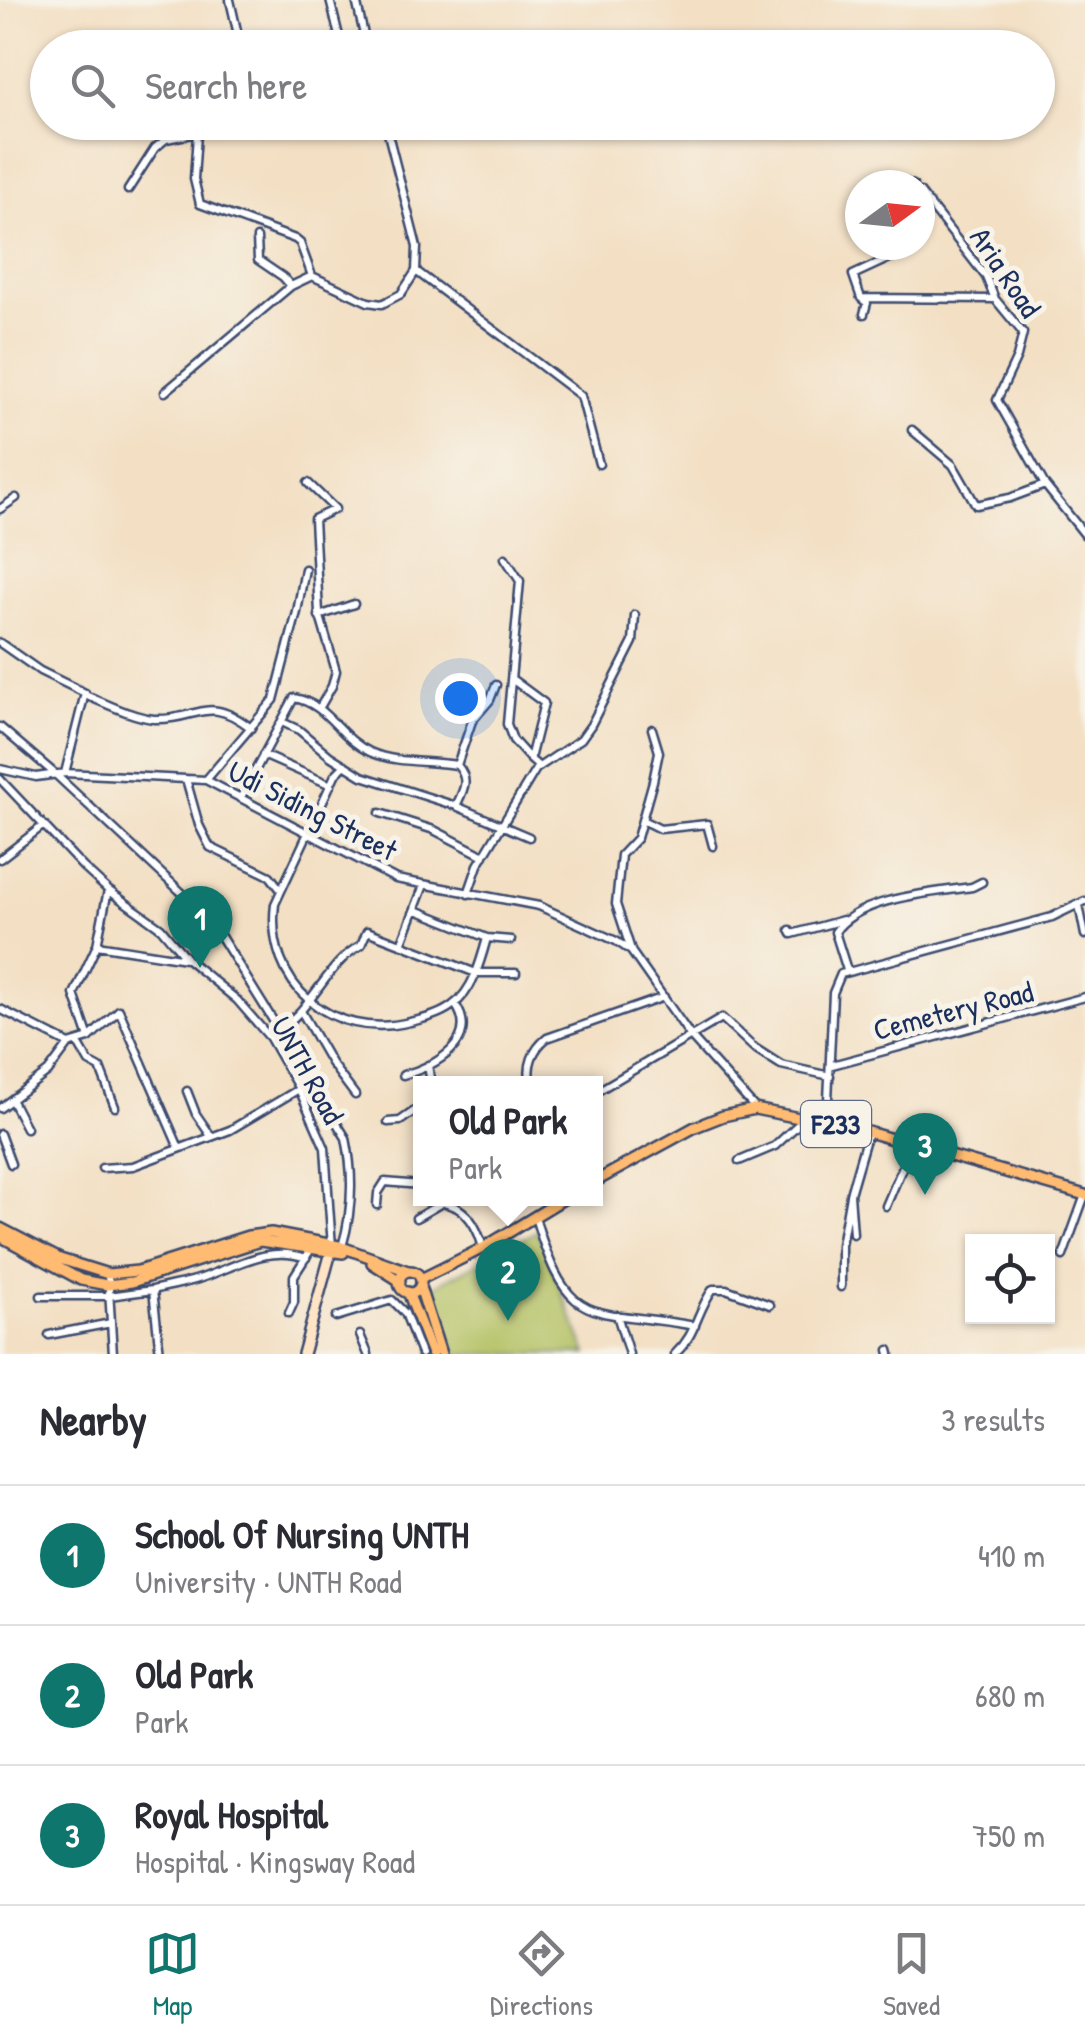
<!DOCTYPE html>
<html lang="en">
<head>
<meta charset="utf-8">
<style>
	:root { --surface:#fff; --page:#f7f7f7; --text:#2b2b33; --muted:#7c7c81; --line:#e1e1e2; --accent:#0f766e }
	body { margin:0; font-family:"Patrick Hand",sans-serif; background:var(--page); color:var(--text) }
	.controls { position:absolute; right:30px; bottom:30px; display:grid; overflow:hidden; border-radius:0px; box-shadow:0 2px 8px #0004 }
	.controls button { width:90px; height:90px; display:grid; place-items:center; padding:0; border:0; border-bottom:2px solid var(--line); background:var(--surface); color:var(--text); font:50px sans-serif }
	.compass { position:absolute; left:845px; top:170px; width:90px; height:90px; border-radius:50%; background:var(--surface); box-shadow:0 2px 8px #0004; rotate:75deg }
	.you { position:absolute; left:460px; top:698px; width:35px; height:35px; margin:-25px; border:8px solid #fff; border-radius:50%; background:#1a73e8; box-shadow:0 0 0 15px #1a73e833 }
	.badge { display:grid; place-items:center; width:65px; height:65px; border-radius:50%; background:var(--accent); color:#fff; font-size:32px; font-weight:700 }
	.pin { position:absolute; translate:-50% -82px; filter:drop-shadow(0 2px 5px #0008) }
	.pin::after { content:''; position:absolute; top:52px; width:35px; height:30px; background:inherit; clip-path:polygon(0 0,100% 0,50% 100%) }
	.popup { position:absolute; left:413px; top:1076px; width:190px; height:130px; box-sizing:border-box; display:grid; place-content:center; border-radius:0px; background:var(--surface); filter:drop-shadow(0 2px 8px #0005); font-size:32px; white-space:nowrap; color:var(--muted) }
	.popup b { font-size:38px; color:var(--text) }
	.popup::after { content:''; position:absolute; left:50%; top:100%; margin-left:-20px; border:20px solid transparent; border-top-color:var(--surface) }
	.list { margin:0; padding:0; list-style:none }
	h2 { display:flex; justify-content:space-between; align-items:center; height:130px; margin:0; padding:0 40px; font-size:42px }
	h2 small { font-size:32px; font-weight:400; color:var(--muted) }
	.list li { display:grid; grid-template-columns:65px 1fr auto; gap:30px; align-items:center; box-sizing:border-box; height:140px; padding:0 40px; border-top:2px solid var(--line) }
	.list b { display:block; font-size:38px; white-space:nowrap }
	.list p { margin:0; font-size:32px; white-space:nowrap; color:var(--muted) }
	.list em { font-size:32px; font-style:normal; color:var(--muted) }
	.icon { flex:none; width:55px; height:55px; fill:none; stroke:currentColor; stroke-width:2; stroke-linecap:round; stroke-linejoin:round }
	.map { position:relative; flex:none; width:1085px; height:1354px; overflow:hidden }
	.search { position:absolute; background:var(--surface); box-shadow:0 2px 8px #0004; left:30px; right:30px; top:30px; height:110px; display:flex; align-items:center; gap:25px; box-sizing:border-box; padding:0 35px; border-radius:55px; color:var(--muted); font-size:38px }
	.sheet { height:550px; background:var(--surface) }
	nav { display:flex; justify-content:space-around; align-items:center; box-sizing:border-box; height:140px; border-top:2px solid var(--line); background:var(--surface); font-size:28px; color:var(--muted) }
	nav a { display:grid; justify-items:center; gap:5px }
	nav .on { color:var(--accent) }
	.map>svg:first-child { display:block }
	.green { fill:#b4c163; stroke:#687860; stroke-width:2.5 }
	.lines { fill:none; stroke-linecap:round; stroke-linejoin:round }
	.street-casing { stroke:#3b496d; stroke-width:11 }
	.secondary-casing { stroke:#3b496d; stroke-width:14 }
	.primary-casing { stroke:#3b496d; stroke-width:14 }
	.street { stroke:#fff; stroke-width:6 }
	.secondary { stroke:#ffe4c6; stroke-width:9 }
	.primary { stroke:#ffbb71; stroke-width:9 }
	.labels { text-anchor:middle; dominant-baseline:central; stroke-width:10; stroke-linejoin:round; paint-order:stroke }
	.shield { fill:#f7f3e8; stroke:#5d6a87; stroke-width:2.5 }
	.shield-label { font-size:28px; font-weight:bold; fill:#1b2f5e }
	.street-label { font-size:30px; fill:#1b2f5e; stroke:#f7f3e8 }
</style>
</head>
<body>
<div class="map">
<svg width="1085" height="1354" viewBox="0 0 1085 1354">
	<rect width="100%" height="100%" fill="#f7f3e8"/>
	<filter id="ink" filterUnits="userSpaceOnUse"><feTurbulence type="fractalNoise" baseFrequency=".01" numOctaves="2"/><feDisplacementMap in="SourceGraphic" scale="20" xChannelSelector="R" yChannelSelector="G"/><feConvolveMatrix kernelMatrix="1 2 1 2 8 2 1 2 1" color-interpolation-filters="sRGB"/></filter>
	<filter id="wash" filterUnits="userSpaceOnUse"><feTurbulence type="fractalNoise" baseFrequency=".0048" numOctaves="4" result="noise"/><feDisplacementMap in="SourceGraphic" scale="40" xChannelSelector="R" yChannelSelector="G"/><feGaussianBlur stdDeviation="2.25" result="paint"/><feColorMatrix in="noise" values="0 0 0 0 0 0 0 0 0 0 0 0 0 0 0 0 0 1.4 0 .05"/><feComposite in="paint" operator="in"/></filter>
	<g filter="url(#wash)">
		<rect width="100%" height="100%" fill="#f3dfc3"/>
		<path class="green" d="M537 1231 587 1354H456L429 1289Z"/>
	</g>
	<g filter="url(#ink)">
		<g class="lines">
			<g class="street-casing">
				<path id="street" d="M230 0 241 48
					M330 0 342 48
					M356 0 367 48
					M197 134 194 179 200 204 295 239 300 243 312 276
					M901 185 905 182 913 185
					M128 190 155 148 166 139 255 122
					M920 192 986 277 995 299 1023 333 1017 357 997 400 1045 485 1085 535
					M257 238 258 260 283 277 291 286
					M416 271 581 396 599 464
					M861 298 995 299
					M864 314 867 303 861 298 853 275 894 256 900 245
					M165 392 291 286 312 276 368 302 382 304 401 294 416 271 417 247 385 122
					M912 430 953 465 976 505 1010 498 1045 485
					M308 483 335 509 314 519 319 613 336 671 332 686 320 707
					M0 509 16 498
					M505 558 520 581 507 724 513 740 530 759
					M319 616 354 604
					M0 643 40 671 85 693 65 773
					M513 680 544 703 530 759 538 766
					M85 695C105 703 132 717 154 719 199 721 206 693 251 728
					M282 722 299 730 330 756 362 776 456 806 529 837
					M0 727 54 773 210 919 346 1138C354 1176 353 1210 342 1247
					M263 755 331 785
					M345 765 335 775 275 904C265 985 332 1041 410 1022 424 1019 442 1014 453 1005 473 991 481 960 487 938
					M0 769 36 777 65 773 206 780 396 879 539 906 616 941 631 951 692 1038 755 1108
					M0 779 83 867 108 890 161 928 187 959 237 1000 270 1038 299 1089 325 1148 332 1247
					M186 779 199 825 210 847 270 876 281 890
					M206 780 274 700 297 612 305 569
					M241 797 294 698C327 703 339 738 370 752 397 764 429 760 457 765
					M456 806C464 789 470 780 457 765L472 721 490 700 496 685
					M380 813 434 830 484 856
					M644 821 660 829 707 824 713 846
					M0 859 44 825
					M468 894 478 865 536 769 581 739 591 725 633 642 635 615
					M1079 905 1085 935
					M416 910 487 938 511 940
					M790 930 792 934 843 920
					M402 942 424 885
					M97 945 186 959
					M631 950 616 904 621 855 637 838 653 781 659 752 652 729
					M847 970 835 932C859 897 932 893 972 887L982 882
					M0 1009 69 1044 89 1038 74 994 97 945 108 890
					M301 1011 331 1063 355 1095
					M278 1030C313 1009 327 963 361 945L367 931 476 973H516
					M89 1038 119 1010 179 1148
					M78 1043 89 1062 100 1068 115 1107
					M428 1065 431 1084
					M832 1065 1085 997
					M403 1075C435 1067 481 1041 455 1004
					M531 1084C526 1066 533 1049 547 1038L664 997
					M187 1091 196 1114 211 1136
					M596 1092 722 1018 753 1047 781 1065 830 1076
					M12 1101 26 1128
					M0 1108 48 1072 69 1044
					M388 1122 400 1121 420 1107
					M827 1122 833 993 841 974 1052 917 1085 901
					M0 1134 11 1164
					M739 1161 775 1146 805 1118
					M102 1168 133 1166 230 1130 299 1089
					M434 1198C442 1205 451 1203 459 1209 472 1217 479 1233 483 1248
					M377 1205 378 1193 385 1182 420 1185
					M886 1206 912 1145
					M535 1217C570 1335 591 1306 695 1326
					M416 1218 440 1204
					M853 1234 850 1194 868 1132
					M1063 1256 1085 1195
					M108 1274 113 1354
					M841 1287V1245L850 1195
					M153 1290C171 1285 190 1283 207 1276 240 1264 271 1245 306 1258
					M41 1296H109L153 1290 160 1354
					M289 1313 294 1302V1276L313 1246
					M617 1315 629 1354
					M336 1317 392 1300 405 1313 421 1354
					M49 1335 111 1323
					M360 1335 368 1354
					M889 1350 890 1354
					M675 1354C697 1334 696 1312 713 1289H726L770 1305"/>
			</g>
			<g class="secondary-casing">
				<path id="secondary" d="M303 1354 331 1252"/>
			</g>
			<g class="primary-casing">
				<path id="primary" d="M596 1181 695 1127 723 1116 755 1109 868 1132 1085 1195
					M0 1228 60 1259 108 1274 138 1271 248 1236 271 1233 339 1246 408 1271
					M0 1236 81 1280 107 1285 132 1282 260 1241 343 1253
					M372 1263 400 1281
					M399 1282a11 11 0 1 1 22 0a11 11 0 1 1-22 0Z
					M421 1279 483 1248 565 1198
					M420 1287 441 1354
					M408 1292 432 1354"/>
			</g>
			<use href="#street" class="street"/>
			<use href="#secondary" class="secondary"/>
			<use href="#primary" class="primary"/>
		</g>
	</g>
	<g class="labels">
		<rect class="shield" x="801" y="1101" width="70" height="46" rx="8"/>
		<g class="shield-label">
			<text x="836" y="1124">F233</text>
		</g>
		<g class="street-label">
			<text transform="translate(1006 272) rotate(56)">Aria Road</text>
			<text transform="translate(313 810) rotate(27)">Udi Siding Street</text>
			<text transform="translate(953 1010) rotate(-14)">Cemetery Road</text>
			<text transform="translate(308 1070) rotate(61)">UNTH Road</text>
		</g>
	</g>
</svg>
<div class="controls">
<button><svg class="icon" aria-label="locate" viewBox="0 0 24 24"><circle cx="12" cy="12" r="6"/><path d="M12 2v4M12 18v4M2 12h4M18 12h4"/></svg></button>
</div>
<svg class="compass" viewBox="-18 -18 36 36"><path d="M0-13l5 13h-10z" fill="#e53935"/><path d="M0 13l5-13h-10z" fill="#7c7c81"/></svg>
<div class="you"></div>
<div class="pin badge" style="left:200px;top:968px">1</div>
<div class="pin badge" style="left:508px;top:1321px">2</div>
<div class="popup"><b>Old Park</b>Park</div>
<div class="pin badge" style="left:925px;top:1195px">3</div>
<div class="search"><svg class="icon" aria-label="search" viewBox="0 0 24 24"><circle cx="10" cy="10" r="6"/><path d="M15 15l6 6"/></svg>Search here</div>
</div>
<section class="sheet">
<h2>Nearby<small>3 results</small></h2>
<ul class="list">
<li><span class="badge">1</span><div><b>School Of Nursing UNTH</b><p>University · UNTH Road</p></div><em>410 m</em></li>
<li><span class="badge">2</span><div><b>Old Park</b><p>Park</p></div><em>680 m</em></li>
<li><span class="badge">3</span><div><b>Royal Hospital</b><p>Hospital · Kingsway Road</p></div><em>750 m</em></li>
</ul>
</section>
<nav>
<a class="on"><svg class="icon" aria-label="map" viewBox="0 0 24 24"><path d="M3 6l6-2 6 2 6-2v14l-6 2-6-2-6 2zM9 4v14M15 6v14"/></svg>Map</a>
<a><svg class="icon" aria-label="directions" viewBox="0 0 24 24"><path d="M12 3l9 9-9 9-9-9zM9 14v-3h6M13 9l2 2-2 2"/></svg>Directions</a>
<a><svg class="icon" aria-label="saved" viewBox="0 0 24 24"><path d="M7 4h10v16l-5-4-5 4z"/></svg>Saved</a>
</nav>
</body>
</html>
